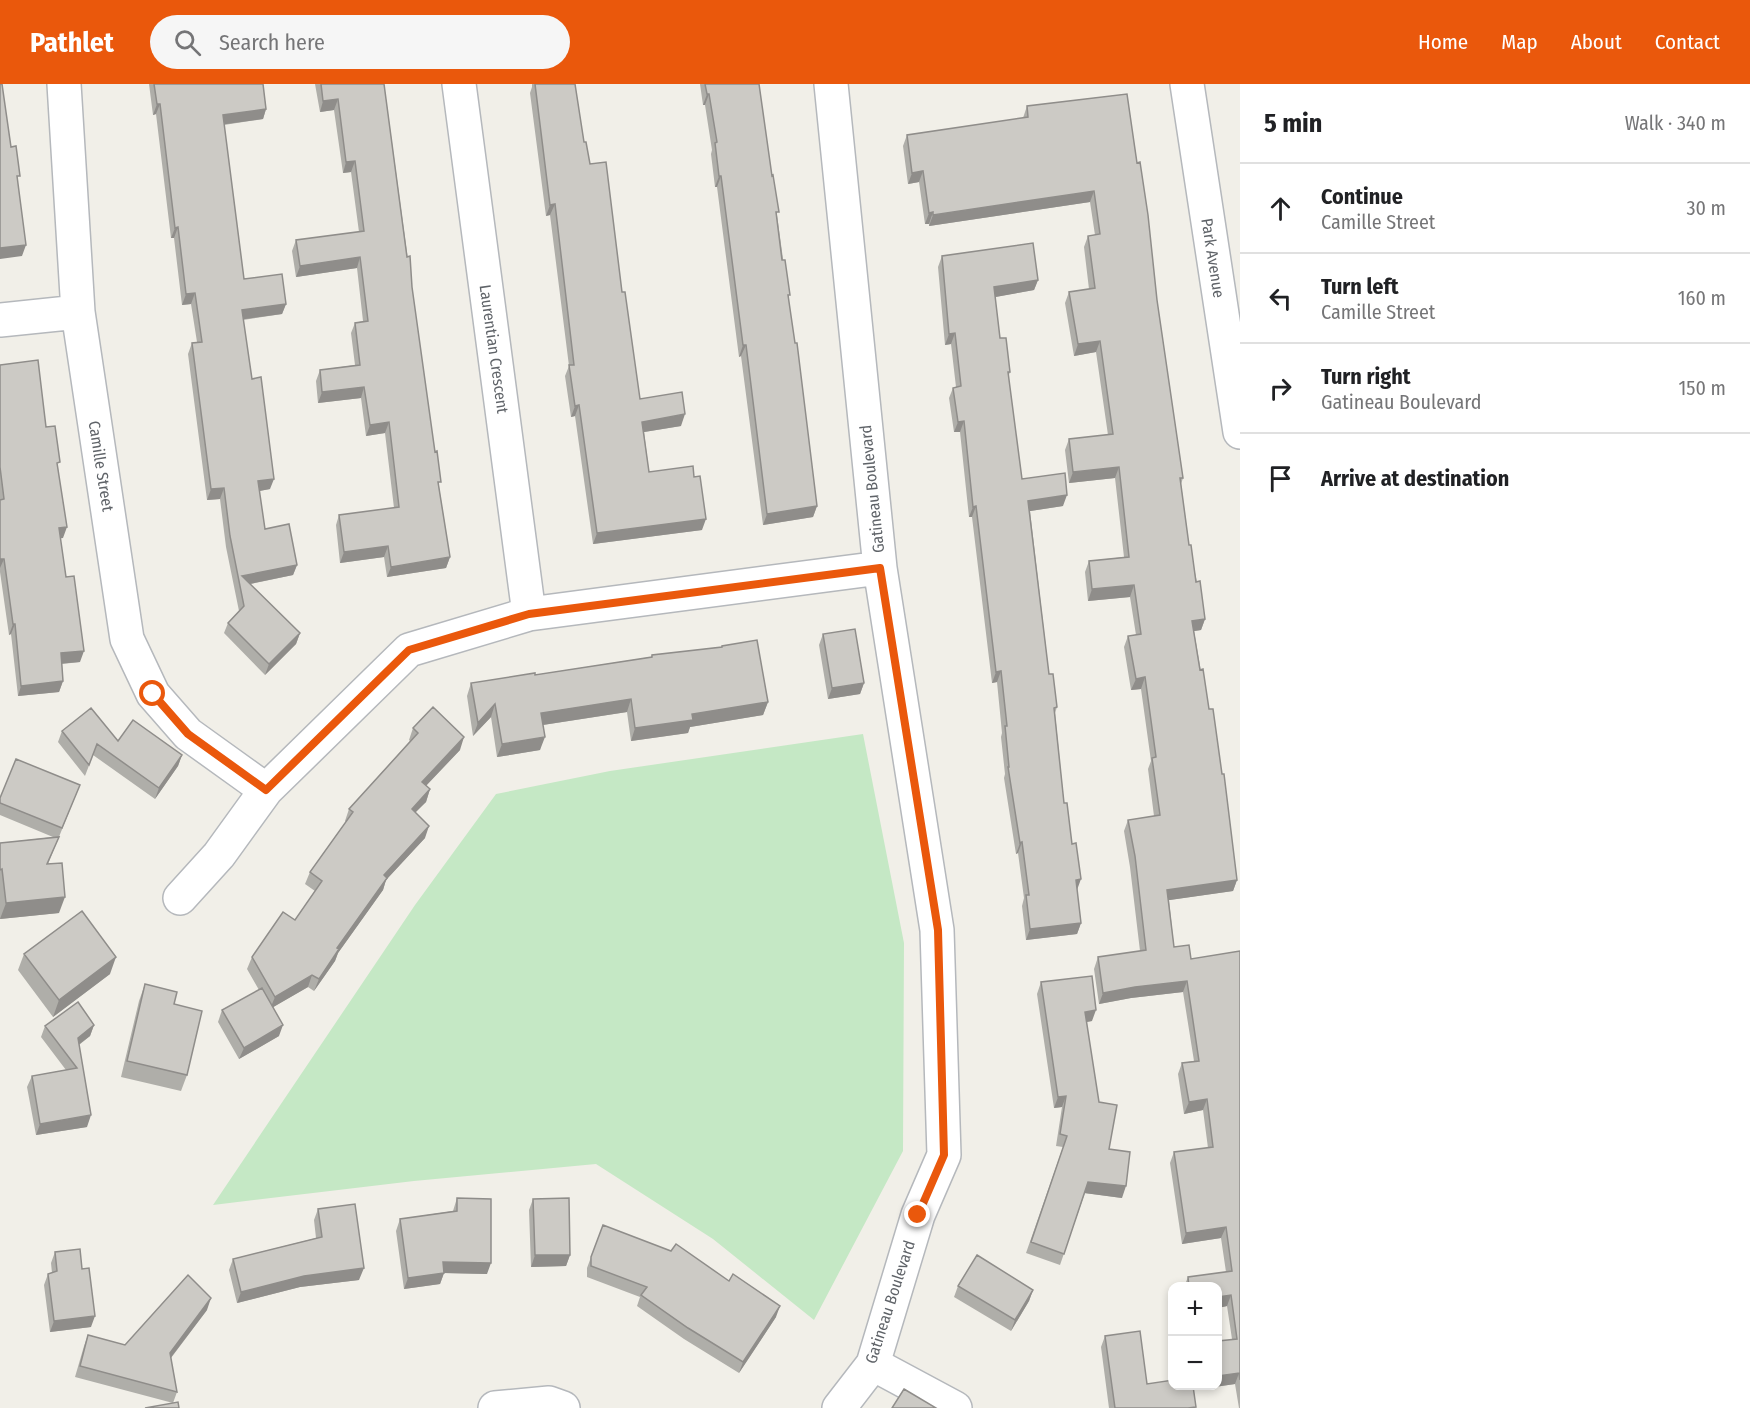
<!DOCTYPE html>
<html lang="en">
<head>
<meta charset="utf-8">
<style>
	:root { --surface:#fff; --page:#f6f6f6; --text:#202124; --muted:#757577; --line:#e0e0e0; --accent:#ea580c }
	body { margin:0; font-family:"Fira Sans Condensed",sans-serif; background:var(--page); color:var(--text) }
	.controls { position:absolute; right:18px; bottom:18px; display:grid; overflow:hidden; border-radius:12px; box-shadow:0 3px 9px #0003 }
	.controls button { width:54px; height:54px; display:grid; place-items:center; padding:0; border:0; border-bottom:2px solid var(--line); background:var(--surface); color:var(--text); font:30px sans-serif }
	.stop { position:absolute; width:18px; height:18px; margin:-14px; border:4px solid #ea580c; border-radius:50%; background:#fff }
	.stop.end { background:#ea580c; border-color:#fff; box-shadow:0 2px 6px #0008 }
	.list { margin:0; padding:0; list-style:none }
	h2 { display:flex; justify-content:space-between; align-items:center; height:78px; margin:0; padding:0 24px; font-size:26px }
	h2 small { font-size:20px; font-weight:400; color:var(--muted) }
	.list li { display:grid; grid-template-columns:39px 1fr auto; gap:18px; align-items:center; box-sizing:border-box; height:90px; padding:0 24px; border-top:2px solid var(--line) }
	.list b { display:block; font-size:22px; white-space:nowrap }
	.list p { margin:0; font-size:20px; white-space:nowrap; color:var(--muted) }
	.list em { font-size:20px; font-style:normal; color:var(--muted) }
	.icon { flex:none; width:33px; height:33px; fill:none; stroke:currentColor; stroke-width:2; stroke-linecap:round; stroke-linejoin:round }
	.map { position:relative; flex:none; width:1240px; height:1324px; overflow:hidden }
	header { display:flex; align-items:center; gap:36px; box-sizing:border-box; height:84px; padding:0 30px; background:var(--accent); color:#fff }
	header strong { font-size:28px }
	nav { display:flex; gap:33px; margin-inline-start:auto; font-size:21px }
	.search { width:420px; height:54px; background:var(--page); display:flex; align-items:center; gap:15px; box-sizing:border-box; padding:0 21px; border-radius:33px; color:var(--muted); font-size:22px }
	main { display:flex }
	aside { flex:1; background:var(--surface) }
	.map>svg:first-child { display:block }
	.green { fill:#c5e8c5 }
	.lines { fill:none; stroke-linecap:round; stroke-linejoin:round }
	.minor-casing { stroke:#b5b8bc; stroke-width:36 }
	.tertiary-casing { stroke:#b5b8bc; stroke-width:36 }
	.minor { stroke:#fff; stroke-width:33 }
	.tertiary { stroke:#fff; stroke-width:33 }
	.wall { fill:#afaea9 }
	.shaded-wall { fill:#8f8d8a }
	.building { fill:#cccac5; stroke:#8f8d8a; stroke-width:1.5 }
	.route { stroke:#ea580c; stroke-width:8 }
	.labels { text-anchor:middle; dominant-baseline:central; stroke-width:4.5; stroke-linejoin:round; paint-order:stroke }
	.street-label { font-size:16px; fill:#5f6368; stroke:#fff }
</style>
</head>
<body>
<header>
<strong>Pathlet</strong>
<div class="search"><svg class="icon" aria-label="search" viewBox="0 0 24 24"><circle cx="10" cy="10" r="6"/><path d="M15 15l6 6"/></svg>Search here</div>
<nav><a>Home</a><a>Map</a><a>About</a><a>Contact</a></nav>
</header>
<main>
<div class="map">
<svg width="1240" height="1324" viewBox="0 0 1240 1324">
	<rect width="100%" height="100%" fill="#f1efe8"/>
	<path class="green" d="M863 650 904 859 903 1067 814 1236 713 1155 596 1080 414 1097 213 1121 415 821 496 710 610 687Z"/>
	<g class="lines">
		<g class="minor-casing">
			<path id="minor" d="M64 0 78 228 127 555 153 610 188 650 266 706
				M459 0 529 530
				M831 0 880 484 937 846 944 1071 918 1131 873 1280 839 1324
				M0 236 78 228
				M180 814 219 771 266 706 409 566 529 530 880 484
				M873 1280 955 1324
				M495 1324 549 1319 563 1324"/>
		</g>
		<g class="tertiary-casing">
			<path id="tertiary" d="M1187 0 1240 348"/>
		</g>
		<use href="#minor" class="minor"/>
		<use href="#tertiary" class="tertiary"/>
	</g>
	<path class="wall" d="M149 0H263L266 25 263 35 224 41 244 195 286 220 282 230 243 236 252 295 270 405 259 407 265 445 297 481 293 491 250 500 300 549 296 560 265 591 224 549 228 539 239 527 226 463 220 415 207 416 188 270 192 259 197 258 191 220 182 221 174 154H171L156 30 153 31Z
		M315 0H384L439 403 450 473 446 484 387 493 384 473 340 479 336 441 339 431 394 424 385 349 366 352 361 314 318 319 316 297 320 286 355 281 351 249 355 239 363 237 357 184 296 193 292 167 296 156 359 148 351 88 343 89 334 26 320 28Z
		M532 0H575L584 58 622 208 640 315 681 342 644 348 649 388 702 446 593 460 575 332 571 333 565 292 569 282 550 131 546 132 530 9 532 3Z
		M700 0H759L817 422 813 433 763 441 741 272 739 273 717 103H715L711 70 712 66 705 21H703Z
		M1127 10 1183 394 1181 400 1189 461 1205 535 1201 546 1194 547 1237 796 1233 807 1169 816 1174 863 1191 875 1240 867V1324H1239L1235 1300 1194 1306 1193 1302H1218L1232 1255 1227 1222 1218 1224V1203H1184L1188 1193 1226 1188 1221 1154 1182 1160 1170 1079 1174 1068 1208 1064 1203 1026 1184 1030 1178 990 1182 979 1194 977 1183 908 1131 914 1099 920 1094 885 1098 873 1140 867 1130 783 1124 747 1128 736 1154 732 1148 685 1151 677 1141 605 1131 606 1124 563 1128 552 1136 551 1130 513 1088 517 1085 488 1089 477 1124 473 1115 394 1069 399 1065 366 1069 355 1108 351 1096 268 1074 272 1065 219 1069 208 1089 205 1084 163 1088 152 1095 151 1090 118 929 142V140H925L919 98 908 100 903 62 907 51 1023 34 1027 22Z
		M942 172 1038 196 1034 206 995 213 1000 254 1010 288 1008 293 1022 395 1063 422 1030 427 1049 590 1057 623 1055 629 1064 719 1077 806 1081 839 1077 850 1026 856 1022 822 1024 814 1018 769 1016 770 1004 694 1005 690 1001 653 1002 649 997 598 992 599 972 433H969L960 348H954L949 314 953 304 956 303 951 260 945 261 938 183Z
		M0 281 46 343 58 384 63 454H60L66 493 80 578 62 580 63 597 59 608 18 612 11 550 9 551 0 488Z
		M823 550 864 599 860 610 828 615 819 561Z
		M722 562 768 618 763 631 690 643 688 649 631 657 627 628 543 641 540 666 497 673 491 633 473 652 467 612 471 599 535 591 651 573 652 571 721 563Z
		M413 644 460 666 426 702 430 705 426 718 415 728 425 754 386 796 383 806 338 869 335 877 314 907 308 903 273 923 279 952 239 975 218 938 222 926 259 906 247 885 252 873 295 836 315 807 305 800 310 788 346 738 345 737 349 725 410 657 409 656Z
		M62 647 118 657 182 671 178 682 155 715 93 671 85 692 58 658Z
		M80 701 48 780 59 829 0 835V759L53 753 0 731V714Z
		M24 870 110 890 53 933 18 886Z
		M1041 898 1092 937 1086 938 1099 1018 1109 1065 1122 1114 1085 1109 1060 1181 1026 1169 1063 1063 1056 1062 1062 1023 1054 1024 1037 910Z
		M145 900 174 920 187 991 181 1007 121 993 139 917Z
		M94 941 90 952 79 961 87 1043 36 1051 27 1003 32 992 66 986 41 953 45 942Z
		M457 1114 487 1190 444 1189 440 1200 404 1205 396 1147 400 1135 453 1127Z
		M533 1115 570 1171 566 1182 531 1183 529 1126Z
		M318 1125 359 1196 300 1203 237 1219 229 1186 233 1175 316 1154 314 1136Z
		M603 1141 776 1233 739 1289 684 1255 637 1222 640 1213 587 1193V1184Z
		M55 1168 82 1185 91 1243 50 1248 44 1201 48 1190 52 1189 51 1179Z
		M958 1202 1033 1206 1029 1217 1011 1247 954 1213Z
		M207 1226 171 1274 177 1308 173 1319 75 1293 84 1262 88 1251 125 1261Z
		M1105 1252 1147 1300 1196 1323 1195 1324H1109L1101 1263Z"/>
	<path class="shaded-wall" d="M707 10H709L705 21H703Z
		M338 15 334 26 320 28 323 17Z
		M157 20H160L156 30 153 31Z
		M266 25 263 35 219 41 223 31Z
		M355 77 351 88 343 89 346 78Z
		M923 87 919 98 908 100 912 89Z
		M719 92H721L717 103H715Z
		M1094 107 1090 118 929 142 933 131Z
		M555 120 550 131 546 132 550 121Z
		M933 128 929 140H925L929 129Z
		M178 143 174 154H171L175 144Z
		M26 161 22 172 0 175V164Z
		M360 173 357 184 296 193 300 182Z
		M1038 196 1034 206 990 214 994 203Z
		M195 209 191 220 182 221 186 210Z
		M286 220 282 230 238 236 242 226Z
		M955 249 951 260 945 261 949 250Z
		M1100 257 1096 268 1074 272 1078 260Z
		M743 261H746L741 272 739 273Z
		M364 303 361 314 318 319 322 308Z
		M579 321 575 332 571 333 575 322Z
		M685 330 681 342 638 349 642 338Z
		M964 337 960 348H954L958 338Z
		M389 338 385 349 366 352 370 341Z
		M1119 383 1115 394 1069 399 1073 388Z
		M274 395 270 405 254 408 258 397Z
		M224 404 220 415 207 416 211 405Z
		M1067 411 1063 422 1024 428 1028 417Z
		M817 422 813 433 763 441 767 430Z
		M976 422 972 433H969L973 423Z
		M706 435 702 446 593 460 597 449Z
		M67 443 63 454 55 455 59 444Z
		M388 462 384 473 340 479 344 468Z
		M450 473 446 484 387 493 391 483Z
		M0 475H4L0 484Z
		M297 481 293 491 240 502 242 492Z
		M1134 501 1130 513 1088 517 1092 505Z
		M1205 535 1201 546 1188 548 1192 537Z
		M13 540H15L11 550 9 551Z
		M300 549 296 560 265 591 269 580Z
		M84 567 80 578 57 580 61 569Z
		M1001 587 997 598 992 599 996 588Z
		M1145 593 1141 605 1131 606 1136 595Z
		M63 597 59 608 18 612 21 602Z
		M864 599 860 610 828 615 832 604Z
		M631 615 627 628 536 642 541 629Z
		M768 618 763 631 690 643 688 649 631 657 635 644 692 630Z
		M495 620 491 633 473 652 478 639Z
		M464 653 460 666 418 710 422 698Z
		M545 653 540 666 497 673 502 660Z
		M182 671 178 682 155 715 159 704Z
		M430 705 426 718 407 737 412 725Z
		M429 742 425 754 386 796 383 806 338 869 335 877 314 907 319 895 337 864 384 791Z
		M1022 758 1018 769 1016 770 1020 759Z
		M1081 795 1077 806 1076 796Z
		M1237 796 1233 807 1163 817 1167 806Z
		M65 813 59 829 0 835 6 819Z
		M1081 839 1077 850 1026 856 1030 845Z
		M116 873 110 890 53 933 59 916Z
		M312 891 308 903 270 925 275 913Z
		M1187 897 1183 908 1131 914 1099 920 1103 909 1135 903Z
		M1096 926 1092 937 1081 939 1085 928Z
		M94 941 90 952 73 965 78 954Z
		M283 941 279 952 239 975 244 964Z
		M1066 1012 1062 1023 1054 1024 1058 1013Z
		M1207 1015 1203 1026 1184 1030 1189 1018Z
		M91 1031 87 1043 36 1051 40 1040Z
		M1088 1098 1126 1102 1122 1114 1084 1109Z
		M1226 1143 1221 1154 1182 1160 1186 1149Z
		M535 1171H570L566 1182 531 1183Z
		M443 1178 491 1179 487 1190 444 1189 440 1200 404 1205 408 1194Z
		M364 1184 359 1196 300 1203 237 1219 241 1208 304 1192Z
		M1033 1206 1029 1217 1011 1247 1015 1236Z
		M1231 1211 1227 1222 1218 1224V1213Z
		M211 1214 207 1226 166 1280 170 1269Z
		M780 1222 776 1233 739 1289 743 1278Z
		M95 1232 91 1243 50 1248 54 1237Z
		M1239 1289 1235 1300 1194 1306 1196 1302H1218V1292Z"/>
	<path class="building" d="M0 0H2L11 63 16 62 20 92H17L26 161 0 164Z
		M154 0H263L266 25 223 31 244 195 282 190 286 220 242 226 252 295 261 293 274 395 258 397 265 445 289 440 297 481 242 492 300 549 269 580 228 539 244 522 230 452 224 404 211 405 192 259 202 258 195 209 186 210 178 143 175 144 160 20H157Z
		M321 0H384L407 173 410 172 412 203 435 368 437 367 441 398H438L450 473 391 483 388 462 344 468 339 431 399 423 389 338 370 341 364 303 322 308 320 286 360 281 355 239 368 237 360 173 300 182 296 156 364 147 355 77 346 78 338 15 323 17Z
		M535 0H575L584 58H586L590 80 606 78 622 208H625L640 315 682 308 685 330 642 338 649 388 693 382 694 393 700 392 706 435 597 449 579 321 575 322 569 281H574L555 120 550 121Z
		M705 0H759L772 92 773 91 779 128H776L782 176H785L790 211H788L795 259H797L817 422 767 430 746 261H743L721 92H719L715 59 717 58 709 10H707Z
		M1127 10 1137 79 1140 78 1148 131 1157 216 1183 394H1180L1189 461H1191L1196 498 1200 497 1205 535 1192 537 1200 586 1203 585 1209 625H1213L1222 690H1224L1237 796 1167 806 1174 863 1189 861 1191 875 1240 867V1296L1239 1289 1218 1292V1257L1237 1255 1231 1211 1218 1213V1203H1189L1188 1193 1232 1187 1226 1143 1186 1149 1174 1068 1213 1063 1207 1015 1189 1018 1182 979 1199 977 1187 897 1135 903 1103 909 1098 873 1146 866 1135 772 1128 736 1160 731 1152 674 1156 673 1145 593 1136 595 1128 552 1141 550 1134 501 1092 505 1089 477 1129 473 1119 383 1073 388 1069 355 1113 350 1100 257 1078 260 1069 208 1095 204 1088 152 1100 150 1094 107 933 131V128L929 129 923 87 912 89 907 51 1028 33 1027 22Z
		M1033 159 1038 196 994 203 1000 254H1006L1010 288H1008L1022 395 1065 389 1067 411 1028 417 1049 590H1053L1057 623 1054 624 1064 719H1067L1072 760 1076 759 1081 795 1076 796 1081 839 1030 845 1026 811H1029L1022 758 1020 759 1008 683H1009L1005 642H1007L1001 587 996 588 976 422 973 423 964 337 958 338 953 304 961 302 955 249 949 250 942 172Z
		M38 276 46 343 55 342 60 378 57 379 67 443 59 444 66 493 74 492 84 567 61 569 63 597 21 602 15 540H13L4 475H0V416L4 415 0 383V281Z
		M855 545 864 599 832 604 823 550Z
		M757 556 768 618 692 630 693 636 635 644 631 615 541 629 545 653 502 660 495 620 478 639 471 599 535 589V591L652 573V571L722 563V562Z
		M433 623 464 653 422 698 430 705 412 725 429 742 384 791 387 794 337 864 339 865 319 895 312 891 275 913 252 873 283 828 295 836 322 797 310 788 353 728 349 725 418 649 413 644Z
		M91 624 118 657 133 636 182 671 159 704 97 660 89 681 62 647Z
		M16 675 80 701 62 744 0 719V714Z
		M59 753 47 780 62 779 65 813 6 819 2 785 0 786V759Z
		M82 827 116 873 59 916 24 870Z
		M1092 892 1096 926 1085 928 1099 1018 1117 1021 1109 1065 1130 1068 1126 1102 1088 1098 1064 1170 1031 1158 1067 1052 1060 1050 1066 1012 1058 1013 1041 898Z
		M145 900 177 908 174 920 202 927 187 991 127 977Z
		M262 904 283 941 244 964 222 926Z
		M78 918 94 941 78 954 91 1031 40 1040 32 992 77 984 45 942Z
		M457 1114 491 1115V1179L443 1178 444 1189 408 1194 400 1135 457 1127Z
		M569 1114 570 1171H535L533 1115Z
		M355 1120 364 1184 304 1192 241 1208 233 1175 322 1153 318 1125Z
		M603 1141 671 1167 676 1160 729 1197 733 1190 780 1222 743 1278 688 1244 641 1211 647 1203 591 1182V1173Z
		M80 1165 82 1185 89 1184 95 1232 54 1237 48 1190 57 1187 55 1168Z
		M977 1171 1033 1206 1015 1236 958 1202Z
		M188 1191 211 1214 170 1269 177 1308 80 1282 88 1251 125 1261Z
		M1140 1247 1147 1300 1173 1296V1302H1193L1196 1323 1188 1324H1115L1105 1252Z
		M904 1305 936 1324H892Z
		M178 1318 179 1324H145Z"/>
	<g class="lines">
		<path class="route" d="M153 610 188 650 266 706 409 566 529 530 880 484 938 846 944 1071 918 1131"/>
	</g>
	<g class="labels">
		<g class="street-label">
			<text transform="translate(1213 174) rotate(81)">Park Avenue</text>
			<text transform="translate(494 265) rotate(82)">Laurentian Crescent</text>
			<text transform="translate(101 382) rotate(81)">Camille Street</text>
			<text transform="translate(872 405) rotate(-96)">Gatineau Boulevard</text>
			<text transform="translate(890 1218) rotate(-72)">Gatineau Boulevard</text>
		</g>
	</g>
</svg>
<div class="controls">
<button>+</button>
<button>−</button>
</div>
<div class="stop" style="left:153px;top:610px"></div>
<div class="stop end" style="left:918px;top:1131px"></div>
</div>
<aside>
<h2>5 min<small>Walk · 340 m</small></h2>
<ul class="list">
<li><svg class="icon" aria-label="ahead" viewBox="0 0 24 24"><path d="M12 20V5M6 11l6-6 6 6"/></svg><div><b>Continue</b><p>Camille Street</p></div><em>30 m</em></li>
<li><svg class="icon" aria-label="left" viewBox="0 0 24 24"><path d="M17 20v-9H6M10 6l-5 5 5 5"/></svg><div><b>Turn left</b><p>Camille Street</p></div><em>160 m</em></li>
<li><svg class="icon" aria-label="right" viewBox="0 0 24 24"><path d="M7 20v-9h11M14 6l5 5-5 5"/></svg><div><b>Turn right</b><p>Gatineau Boulevard</p></div><em>150 m</em></li>
<li><svg class="icon" aria-label="arrive" viewBox="0 0 24 24"><path d="M6 21V4h12l-3 4 3 4H6"/></svg><div><b>Arrive at destination</b></div></li>
</ul>
</aside>
</main>
</body>
</html>
